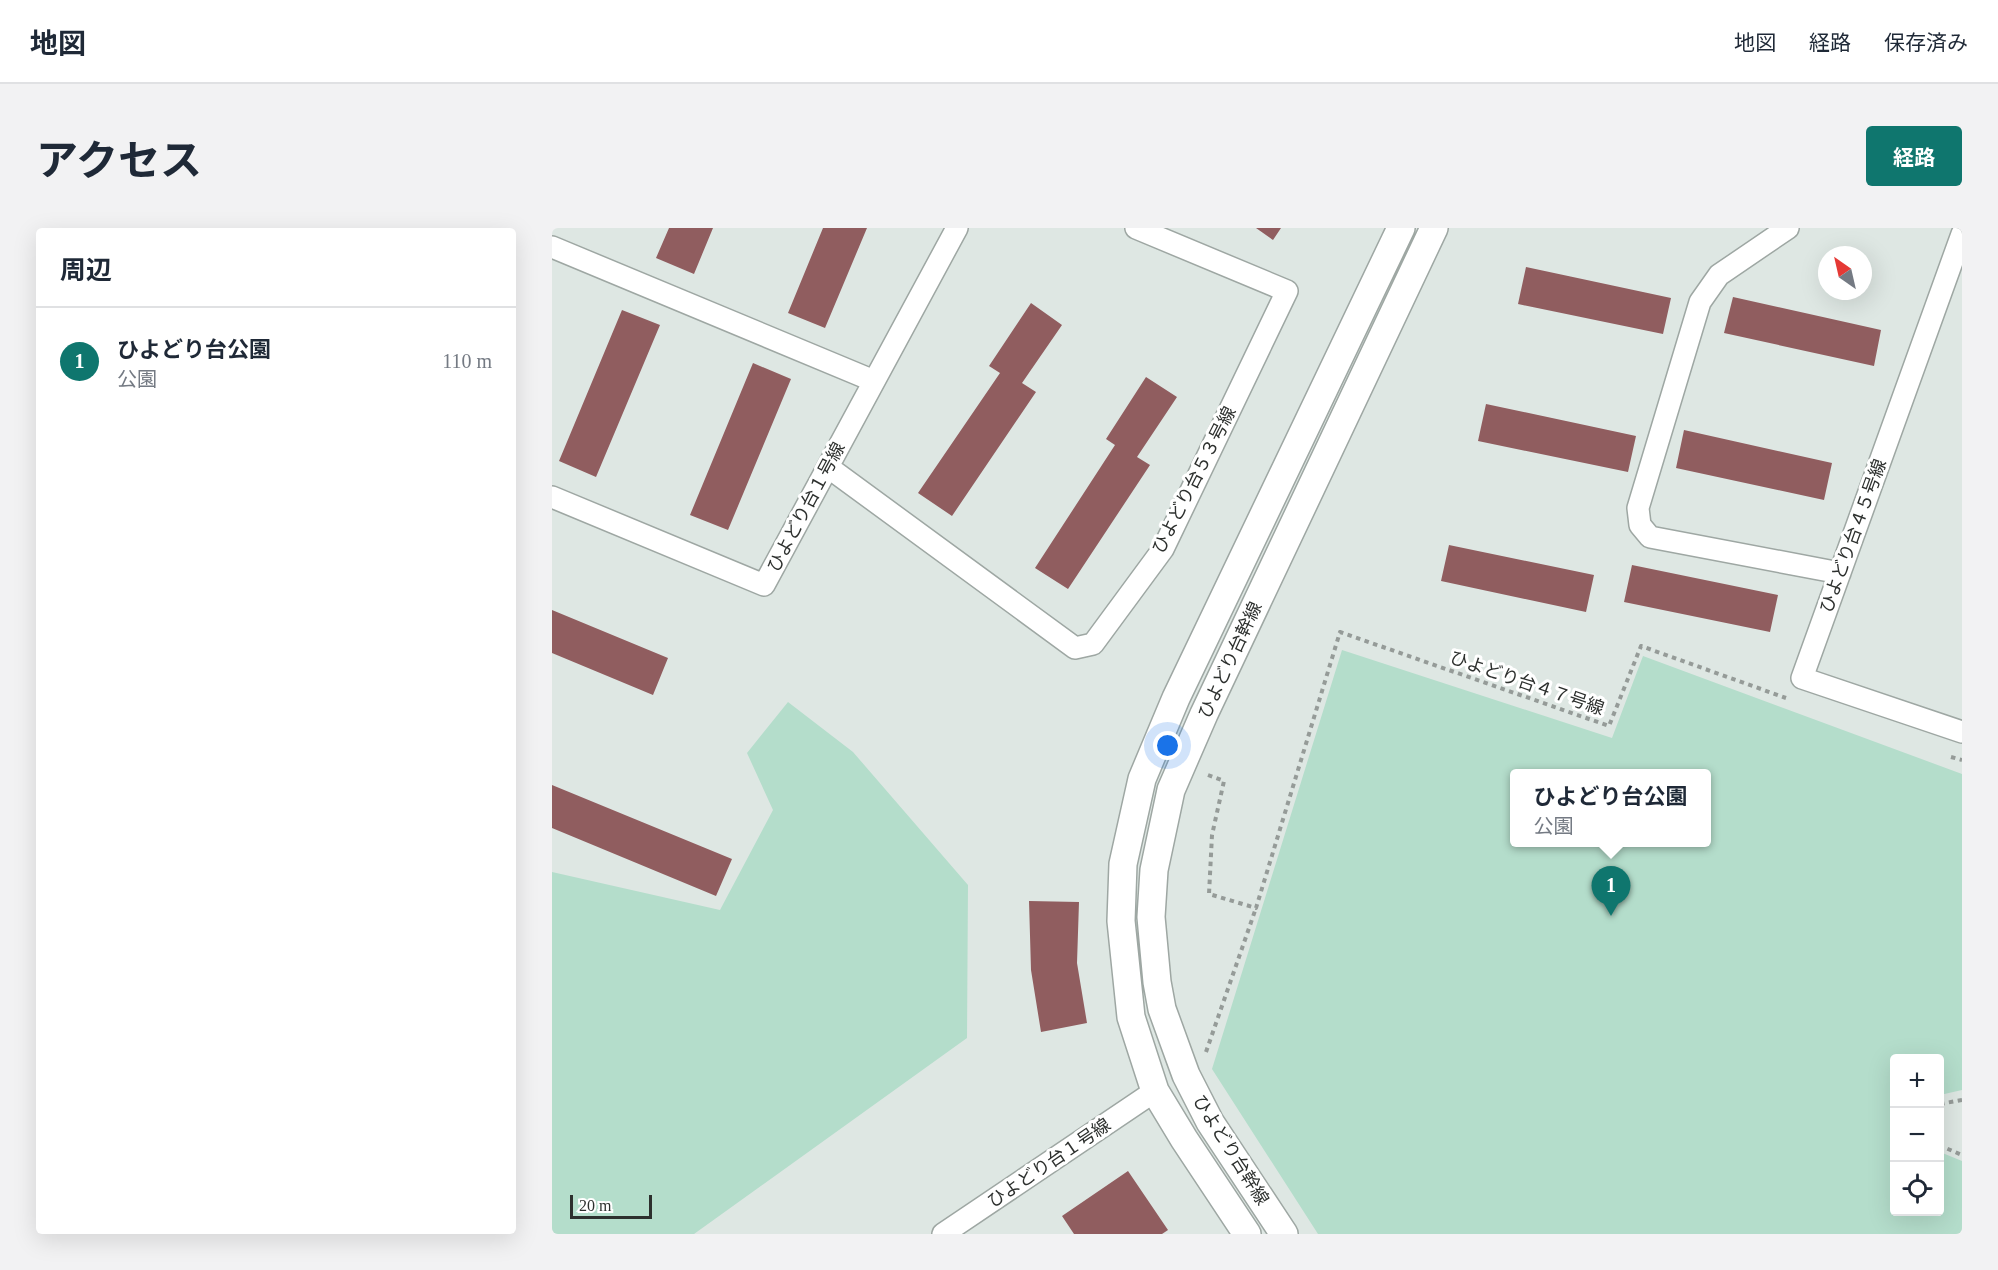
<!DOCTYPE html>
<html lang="ja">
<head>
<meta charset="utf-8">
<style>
	:root { --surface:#fff; --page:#f2f2f3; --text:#1f2937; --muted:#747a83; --line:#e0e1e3; --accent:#0f766e }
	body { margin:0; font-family:"Times New Roman","Noto Sans JP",serif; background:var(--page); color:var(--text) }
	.controls { position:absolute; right:18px; bottom:18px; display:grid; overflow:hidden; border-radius:6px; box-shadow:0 6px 24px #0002 }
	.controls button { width:54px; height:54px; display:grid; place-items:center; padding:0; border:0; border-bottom:2px solid var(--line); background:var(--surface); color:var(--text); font:30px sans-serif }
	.compass { position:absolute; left:1266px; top:18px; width:54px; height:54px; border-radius:50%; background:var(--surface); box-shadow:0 6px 24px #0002; rotate:326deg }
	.scale { position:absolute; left:18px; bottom:15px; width:82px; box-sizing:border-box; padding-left:6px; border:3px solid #2d302e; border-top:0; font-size:16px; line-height:21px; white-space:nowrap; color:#2d302e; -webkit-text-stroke:4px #fff; paint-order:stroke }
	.you { position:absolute; left:616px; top:518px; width:21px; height:21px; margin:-15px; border:4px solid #fff; border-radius:50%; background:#1a73e8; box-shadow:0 0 0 9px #1a73e833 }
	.badge { display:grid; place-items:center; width:39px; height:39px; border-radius:50%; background:var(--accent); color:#fff; font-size:20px; font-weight:700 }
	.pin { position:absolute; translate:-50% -50px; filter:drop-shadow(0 2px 3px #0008) }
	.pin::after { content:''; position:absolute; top:32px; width:21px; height:18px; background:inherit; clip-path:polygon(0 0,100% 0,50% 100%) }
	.popup { position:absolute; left:958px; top:541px; width:201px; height:78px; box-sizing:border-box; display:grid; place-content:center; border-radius:6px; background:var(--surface); filter:drop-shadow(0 2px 4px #0005); font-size:20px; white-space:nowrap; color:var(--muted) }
	.popup b { font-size:22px; color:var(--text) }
	.popup::after { content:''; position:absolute; left:50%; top:100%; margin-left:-12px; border:12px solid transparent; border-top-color:var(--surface) }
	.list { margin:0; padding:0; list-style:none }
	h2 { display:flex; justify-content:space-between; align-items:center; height:78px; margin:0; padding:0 24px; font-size:26px }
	h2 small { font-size:20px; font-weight:400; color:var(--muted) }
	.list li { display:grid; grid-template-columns:39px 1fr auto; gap:18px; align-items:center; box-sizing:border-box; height:108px; padding:0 24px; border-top:2px solid var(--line) }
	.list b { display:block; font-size:22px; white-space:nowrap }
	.list p { margin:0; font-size:20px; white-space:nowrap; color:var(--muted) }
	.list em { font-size:20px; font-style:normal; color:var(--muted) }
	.icon { flex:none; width:33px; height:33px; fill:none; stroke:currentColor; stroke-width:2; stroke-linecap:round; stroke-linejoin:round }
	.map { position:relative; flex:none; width:1410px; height:1006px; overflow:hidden; border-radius:6px }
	header { display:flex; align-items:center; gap:36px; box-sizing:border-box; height:84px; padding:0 30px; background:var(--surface); border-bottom:2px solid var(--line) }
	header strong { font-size:28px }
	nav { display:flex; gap:33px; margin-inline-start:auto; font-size:21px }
	.intro { display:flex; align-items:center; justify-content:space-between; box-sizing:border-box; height:144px; padding:0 36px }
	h1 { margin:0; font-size:42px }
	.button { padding:15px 27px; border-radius:6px; background:var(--accent); color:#fff; font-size:21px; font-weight:700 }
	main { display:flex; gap:36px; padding:0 36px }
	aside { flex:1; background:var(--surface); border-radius:6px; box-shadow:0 6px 24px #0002 }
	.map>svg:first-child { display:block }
	.green { fill:#b4ddcb; fill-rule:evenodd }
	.building { fill:#905d5f }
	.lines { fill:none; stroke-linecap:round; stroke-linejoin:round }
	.minor-casing { stroke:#9ea7a3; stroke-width:24 }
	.tertiary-casing { stroke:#9ea7a3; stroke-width:30 }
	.path { stroke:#959b98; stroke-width:4; stroke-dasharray:4.5 4.5; stroke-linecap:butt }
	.minor { stroke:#fff; stroke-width:21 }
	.tertiary { stroke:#fff; stroke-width:27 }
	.labels { text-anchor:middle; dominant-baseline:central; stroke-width:6; stroke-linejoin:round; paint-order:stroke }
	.street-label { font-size:18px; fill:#2d302e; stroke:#fff }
</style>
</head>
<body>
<header>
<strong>地図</strong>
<nav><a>地図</a><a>経路</a><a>保存済み</a></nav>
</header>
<div class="intro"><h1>アクセス</h1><a class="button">経路</a></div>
<main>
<aside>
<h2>周辺<small></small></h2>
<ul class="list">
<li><span class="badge">1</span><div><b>ひよどり台公園</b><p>公園</p></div><em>110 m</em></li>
</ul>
</aside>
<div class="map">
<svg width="1410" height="1006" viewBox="0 0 1410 1006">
	<rect width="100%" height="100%" fill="#dee7e3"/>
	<path class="green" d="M790 422 1060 510 1091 428 1410 546V862L1388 867V830H1342V984H1388V924L1410 933V1006H766L660 841ZM963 546H1155V614H963Z
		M236 474 301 524 416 657 415 810 142 1006H0V644L168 682 221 582 195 525Z"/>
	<path class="building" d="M117 0H161L142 46 104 30Z
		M271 0H315L273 100 236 85Z
		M704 0H729L721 12Z
		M974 39 1119 70 1111 106 966 76Z
		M1181 69 1329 102 1322 138 1172 105Z
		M479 75 510 97 470 155 484 164 400 288 366 265 448 145 437 138Z
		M70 82 108 97 44 249 7 233Z
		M201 135 239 151 176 302 138 287Z
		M594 149 625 169 585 229 598 237 516 361 483 340 563 217 554 211Z
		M934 176 1084 208 1076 244 926 213Z
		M1132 202 1280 235 1272 272 1124 240Z
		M897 317 1042 347 1034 384 889 353Z
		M1080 337 1226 367 1218 404 1072 374Z
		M0 382 116 430 101 467 0 425Z
		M0 557 180 631 164 668 0 600Z
		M477 673 527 674 525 735 535 795 489 804 479 742Z
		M576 943 616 1002 610 1006H522L510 988Z"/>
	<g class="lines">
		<g class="minor-casing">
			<path id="minor" d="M1236 0 1167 47 1148 74 1086 280 1088 297 1098 309 1288 345
				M1410 6 1250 450 1410 504
				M0 19 322 153
				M276 239 523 420 541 416 611 321 735 63 584 0
				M0 269 212 357 405 0
				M391 1006 603 863"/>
		</g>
		<g class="tertiary-casing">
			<path id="tertiary" d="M695 1006 632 911 603 863 579 789 569 693 571 636 590 551 624 470 849 0
				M732 1006 658 894 634 847 610 781 605 754 599 689 602 642 619 562 652 486 882 0"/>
		</g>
		<path class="path" d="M1399 529 1410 532
			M656 547 672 553 660 607 657 666 704 680 788 404 1057 498 1089 418 1234 470
			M654 824 704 680
			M1388 876 1410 872
			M1388 907 1389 918 1410 927"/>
		<use href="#minor" class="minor"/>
		<use href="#tertiary" class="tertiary"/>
	</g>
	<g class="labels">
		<g class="street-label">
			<text transform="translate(642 252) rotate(-63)">ひよどり台５３号線</text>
			<text transform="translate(254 279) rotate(-62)">ひよどり台１号線</text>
			<text transform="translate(1301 308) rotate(-70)">ひよどり台４５号線</text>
			<text transform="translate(678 432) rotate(-65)">ひよどり台幹線</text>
			<text transform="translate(975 455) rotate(19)">ひよどり台４７号線</text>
			<text transform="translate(679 922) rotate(58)">ひよどり台幹線</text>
			<text transform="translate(497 935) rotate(-34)">ひよどり台１号線</text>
		</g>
	</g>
</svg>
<div class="controls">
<button>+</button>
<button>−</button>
<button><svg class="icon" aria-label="locate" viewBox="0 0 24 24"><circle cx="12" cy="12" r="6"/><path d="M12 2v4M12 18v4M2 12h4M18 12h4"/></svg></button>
</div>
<svg class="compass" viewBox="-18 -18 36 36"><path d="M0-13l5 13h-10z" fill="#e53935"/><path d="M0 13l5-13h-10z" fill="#747a83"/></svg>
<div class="scale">20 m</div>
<div class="you"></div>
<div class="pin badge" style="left:1059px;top:688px">1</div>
<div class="popup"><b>ひよどり台公園</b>公園</div>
</div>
</main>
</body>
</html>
